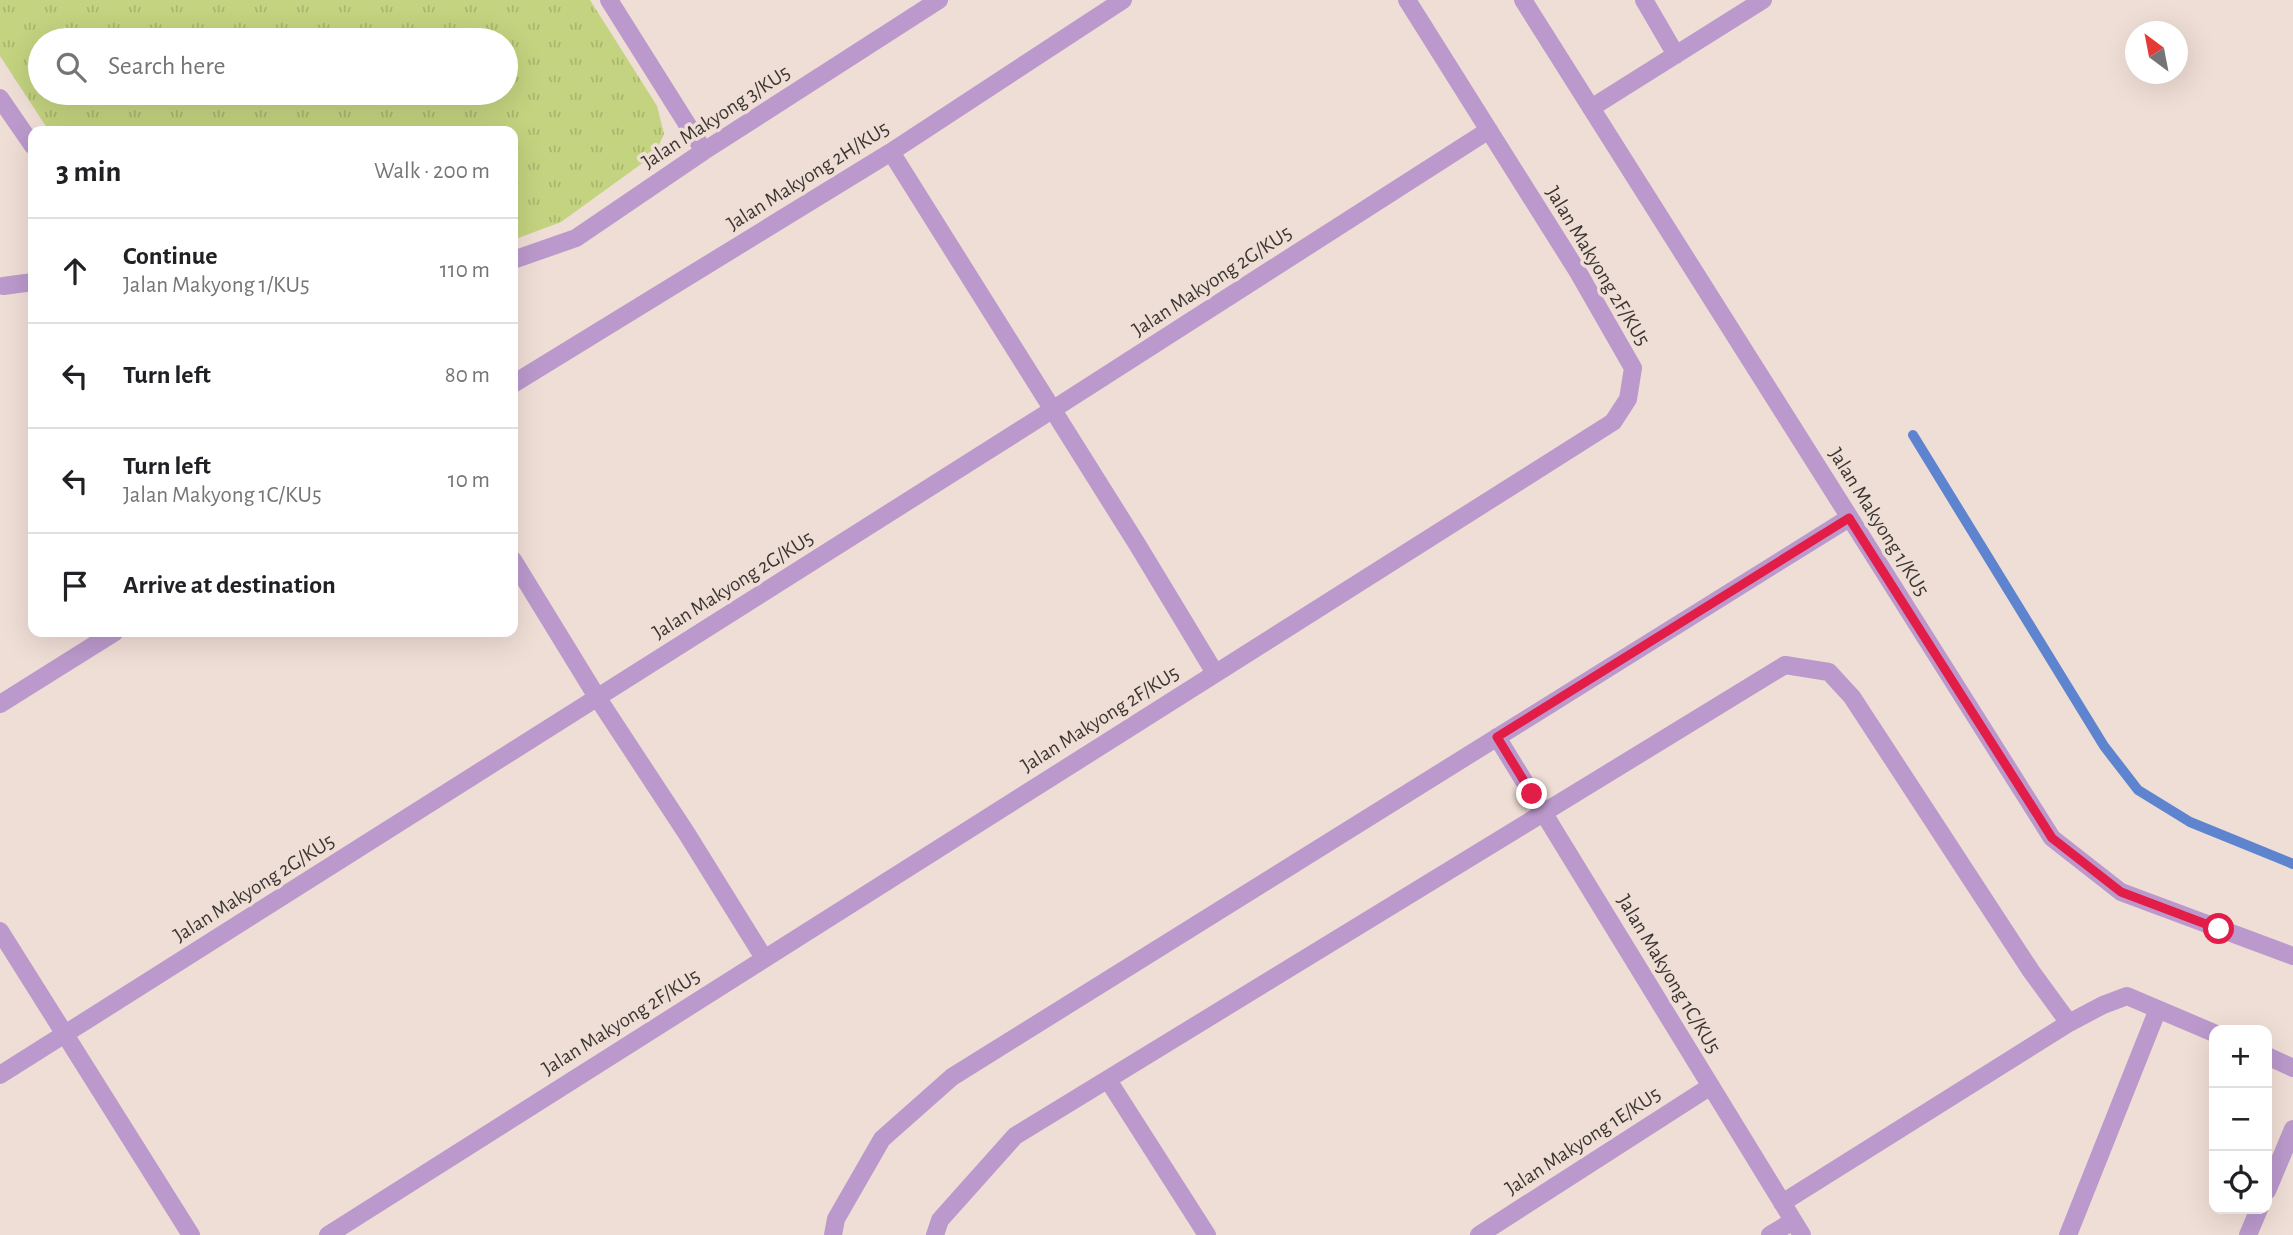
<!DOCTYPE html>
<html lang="en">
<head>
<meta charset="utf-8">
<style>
	:root { --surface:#fff; --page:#f6f6f6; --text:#202124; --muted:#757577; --line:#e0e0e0 }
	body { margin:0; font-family:"Alegreya Sans",sans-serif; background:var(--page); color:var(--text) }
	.controls { position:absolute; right:21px; bottom:21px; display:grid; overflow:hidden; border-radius:14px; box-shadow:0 7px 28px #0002 }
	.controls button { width:63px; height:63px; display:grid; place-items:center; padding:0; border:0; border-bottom:2px solid var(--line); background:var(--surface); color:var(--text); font:35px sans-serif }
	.compass { position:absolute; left:2125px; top:21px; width:63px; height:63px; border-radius:50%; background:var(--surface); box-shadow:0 7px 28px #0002; rotate:328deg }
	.stop { position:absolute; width:21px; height:21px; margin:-16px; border:5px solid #e11d48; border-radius:50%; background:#fff }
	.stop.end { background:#e11d48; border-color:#fff; box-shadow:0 2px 7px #0008 }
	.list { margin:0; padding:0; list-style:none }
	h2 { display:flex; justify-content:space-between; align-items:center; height:91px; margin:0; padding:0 28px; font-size:30px }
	h2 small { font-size:23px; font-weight:400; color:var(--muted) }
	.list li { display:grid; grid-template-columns:46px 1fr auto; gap:21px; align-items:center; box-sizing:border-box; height:105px; padding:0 28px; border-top:2px solid var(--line) }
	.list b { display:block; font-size:26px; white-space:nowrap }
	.list p { margin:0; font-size:23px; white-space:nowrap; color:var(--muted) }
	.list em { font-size:23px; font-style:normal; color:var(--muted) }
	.icon { flex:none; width:38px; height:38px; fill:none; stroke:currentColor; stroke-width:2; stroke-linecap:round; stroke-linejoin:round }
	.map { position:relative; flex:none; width:2293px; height:1235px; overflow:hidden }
	.search { position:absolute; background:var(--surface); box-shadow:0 7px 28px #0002; left:28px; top:28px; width:490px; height:77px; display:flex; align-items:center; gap:18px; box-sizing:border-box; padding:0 24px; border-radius:38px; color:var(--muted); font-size:26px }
	.panel { position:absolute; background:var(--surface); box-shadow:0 7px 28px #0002; left:28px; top:126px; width:490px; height:511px; border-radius:14px }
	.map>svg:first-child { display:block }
	.grass { fill:url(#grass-tufts); fill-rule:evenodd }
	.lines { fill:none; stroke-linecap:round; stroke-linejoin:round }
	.stream { stroke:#5e84d0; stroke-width:10 }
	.minor { stroke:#b9c; stroke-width:18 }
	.route { stroke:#e11d48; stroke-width:9 }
	.labels { text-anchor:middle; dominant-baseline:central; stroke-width:7; stroke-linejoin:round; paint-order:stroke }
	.street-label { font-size:21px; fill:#3c3633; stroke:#efded6 }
</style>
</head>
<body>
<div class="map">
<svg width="2293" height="1235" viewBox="0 0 2293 1235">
	<defs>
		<pattern id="grass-tufts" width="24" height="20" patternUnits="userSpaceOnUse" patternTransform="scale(1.75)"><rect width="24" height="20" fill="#c3d37f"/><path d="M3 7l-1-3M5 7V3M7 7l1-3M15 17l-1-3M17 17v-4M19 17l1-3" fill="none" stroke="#a8b66e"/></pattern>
	</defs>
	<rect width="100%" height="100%" fill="#efded6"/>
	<path class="grass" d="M0 0H590L657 106 664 134 655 154 561 222 513 240V131H49L0 56ZM40 40H506V93H40Z"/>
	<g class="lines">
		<path class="stream" d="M1913 435 2104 746 2138 790 2190 822 2293 864"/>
		<path class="minor" d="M609 0 704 151
			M1523 0 2052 838 2121 892 2293 956
			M1644 0 1676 55
			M0 98 33 146
			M1591 108 1763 0
			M891 152 1137 544 1215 673
			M513 260 576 238 704 151 939 0
			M3 286 33 282
			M513 384 891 152 1123 0
			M513 560 597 697 687 834 764 958
			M0 704 115 632
			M1497 737 1802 1235
			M0 931 191 1235
			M2267 1056 2293 1068
			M0 1075 1052 410 1489 130
			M1108 1080 1207 1235
			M2267 1191 2293 1129
			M1782 1203 2069 1023 2103 1005 2127 996 2214 1033
			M328 1235 1613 422 1628 399 1633 368 1578 272 1407 0
			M833 1235 836 1219 882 1139 952 1077 1849 518
			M935 1235 940 1220 1015 1136 1785 665 1829 672 1852 697 2031 971 2069 1023
			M1479 1235 1711 1086
			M1770 1235 1793 1221
			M2068 1235 2158 1009
			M2248 1235 2259 1209"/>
	</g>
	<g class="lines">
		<path class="route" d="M1532 794 1497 737 1849 518 2052 838 2121 892 2219 929"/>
	</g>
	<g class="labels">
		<g class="street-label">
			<text transform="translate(716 117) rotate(-33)">Jalan Makyong 3/KU5</text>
			<text transform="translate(808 176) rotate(-32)">Jalan Makyong 2H/KU5</text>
			<text transform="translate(1598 266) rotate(59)">Jalan Makyong 2F/KU5</text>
			<text transform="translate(1212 281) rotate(-33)">Jalan Makyong 2G/KU5</text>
			<text transform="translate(1879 522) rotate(58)">Jalan Makyong 1/KU5</text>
			<text transform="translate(733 585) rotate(-32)">Jalan Makyong 2G/KU5</text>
			<text transform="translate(1100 719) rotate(-32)">Jalan Makyong 2F/KU5</text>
			<text transform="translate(254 888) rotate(-32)">Jalan Makyong 2G/KU5</text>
			<text transform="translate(1669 974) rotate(59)">Jalan Makyong 1C/KU5</text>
			<text transform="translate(621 1022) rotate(-32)">Jalan Makyong 2F/KU5</text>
			<text transform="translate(1583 1141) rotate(-33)">Jalan Makyong 1E/KU5</text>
		</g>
	</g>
</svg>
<div class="controls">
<button>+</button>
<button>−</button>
<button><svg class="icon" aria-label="locate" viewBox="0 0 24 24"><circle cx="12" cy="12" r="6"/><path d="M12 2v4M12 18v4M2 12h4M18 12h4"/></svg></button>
</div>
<svg class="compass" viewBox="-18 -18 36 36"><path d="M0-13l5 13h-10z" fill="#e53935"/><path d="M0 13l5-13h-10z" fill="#757577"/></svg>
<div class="stop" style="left:2219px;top:929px"></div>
<div class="stop end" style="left:1532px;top:794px"></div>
<div class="search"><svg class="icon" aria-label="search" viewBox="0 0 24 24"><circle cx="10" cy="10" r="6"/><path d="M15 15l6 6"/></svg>Search here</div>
<section class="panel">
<h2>3 min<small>Walk · 200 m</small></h2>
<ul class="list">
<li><svg class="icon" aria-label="ahead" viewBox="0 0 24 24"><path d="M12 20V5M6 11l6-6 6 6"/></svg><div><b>Continue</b><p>Jalan Makyong 1/KU5</p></div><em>110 m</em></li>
<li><svg class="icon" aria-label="left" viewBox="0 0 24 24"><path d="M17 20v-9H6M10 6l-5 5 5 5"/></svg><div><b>Turn left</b></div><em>80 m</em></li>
<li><svg class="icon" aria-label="left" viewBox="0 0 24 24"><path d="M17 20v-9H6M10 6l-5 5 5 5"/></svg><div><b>Turn left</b><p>Jalan Makyong 1C/KU5</p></div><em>10 m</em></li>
<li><svg class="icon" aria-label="arrive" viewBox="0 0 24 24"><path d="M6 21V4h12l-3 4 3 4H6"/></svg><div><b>Arrive at destination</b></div></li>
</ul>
</section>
</div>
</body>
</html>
